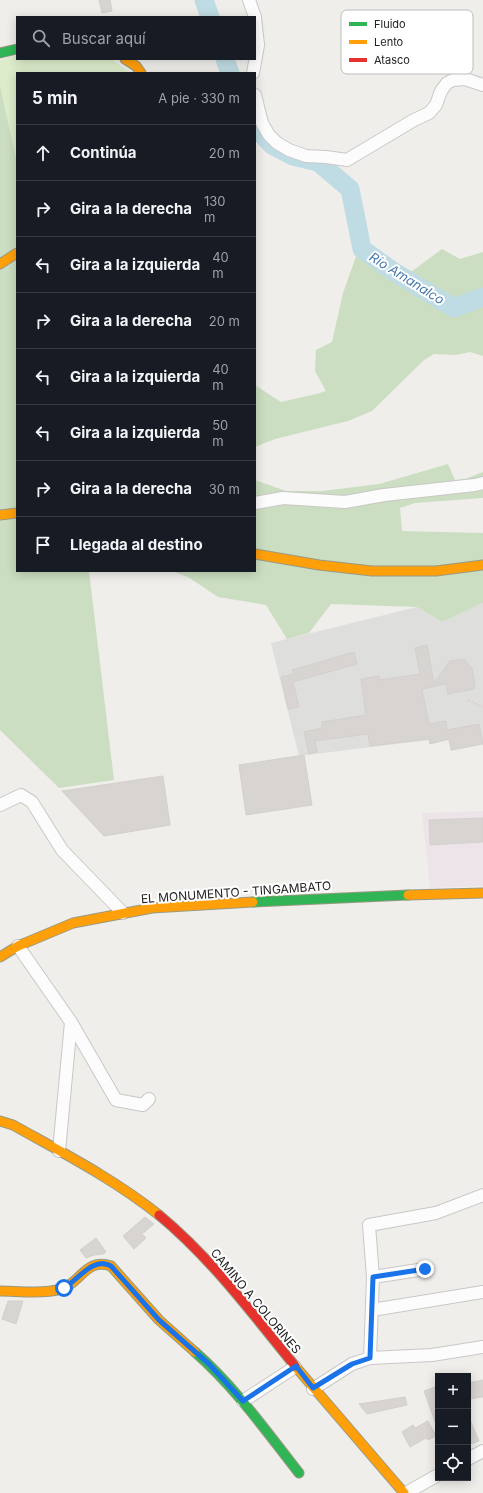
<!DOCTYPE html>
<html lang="es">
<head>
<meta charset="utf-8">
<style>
	:root { --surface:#171b24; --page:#20242c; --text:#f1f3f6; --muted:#9ea1a6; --line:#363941 }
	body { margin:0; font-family:Inter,sans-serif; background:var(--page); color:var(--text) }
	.controls { position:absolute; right:12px; bottom:12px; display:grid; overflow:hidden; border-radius:0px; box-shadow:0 2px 10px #0003 }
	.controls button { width:36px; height:36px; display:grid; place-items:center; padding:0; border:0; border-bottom:1px solid var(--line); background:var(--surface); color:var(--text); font:20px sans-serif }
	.stop { position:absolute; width:12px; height:12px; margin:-9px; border:3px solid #1a73e8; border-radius:50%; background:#fff }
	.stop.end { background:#1a73e8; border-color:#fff; box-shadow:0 1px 4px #0008 }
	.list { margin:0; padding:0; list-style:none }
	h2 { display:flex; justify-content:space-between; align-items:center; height:52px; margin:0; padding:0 16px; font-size:17px }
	h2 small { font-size:13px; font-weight:400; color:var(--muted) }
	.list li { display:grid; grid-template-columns:26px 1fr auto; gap:12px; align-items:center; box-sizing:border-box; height:56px; padding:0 16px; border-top:1px solid var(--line) }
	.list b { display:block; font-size:15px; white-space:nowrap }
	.list em { font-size:13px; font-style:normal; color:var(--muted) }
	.icon { flex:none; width:22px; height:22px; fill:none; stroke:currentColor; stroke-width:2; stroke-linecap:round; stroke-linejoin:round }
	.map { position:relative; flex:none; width:483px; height:1493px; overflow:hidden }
	.search { position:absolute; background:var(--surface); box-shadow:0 2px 10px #0003; left:16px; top:16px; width:240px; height:44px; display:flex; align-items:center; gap:10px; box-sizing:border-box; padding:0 14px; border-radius:0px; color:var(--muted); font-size:15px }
	.panel { position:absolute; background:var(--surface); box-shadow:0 2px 10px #0003; left:16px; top:72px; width:240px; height:500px; border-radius:0px }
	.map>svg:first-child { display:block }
	.industrial { fill:#ede4e9 }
	.religious { fill:#dededc }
	.grass { fill:#ddeccb }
	.forest { fill:#cbdec1 }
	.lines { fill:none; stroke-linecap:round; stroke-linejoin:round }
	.river { stroke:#bfdbe3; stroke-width:19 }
	.building { fill:#d7d4d2; stroke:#d3d0cc }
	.street-casing { stroke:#c9c8c7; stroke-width:14 }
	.fast-casing { stroke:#999a82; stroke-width:11 }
	.slow-casing { stroke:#999a82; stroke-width:11 }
	.jam-casing { stroke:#999a82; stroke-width:11 }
	.path { stroke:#dccecd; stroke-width:2; stroke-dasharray:2 2; stroke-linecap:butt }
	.street { stroke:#fdfcfc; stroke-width:12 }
	.fast { stroke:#30b455; stroke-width:9 }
	.slow { stroke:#ff9f0a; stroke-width:9 }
	.jam { stroke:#e5322d; stroke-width:9 }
	.route { stroke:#1a73e8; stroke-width:5 }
	.labels { text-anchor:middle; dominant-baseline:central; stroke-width:4; stroke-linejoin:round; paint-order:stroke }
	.street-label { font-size:12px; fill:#222; stroke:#fff }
	.water-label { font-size:13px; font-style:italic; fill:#4a7aab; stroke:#fff }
	.key { fill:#fff; stroke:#bdbdbd; stroke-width:1 }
	.key-label { font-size:11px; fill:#222 }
</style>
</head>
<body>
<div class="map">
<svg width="483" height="1493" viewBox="0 0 483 1493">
	<rect width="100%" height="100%" fill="#f0eeeb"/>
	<path class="industrial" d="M483 811V886L430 888 422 813Z"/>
	<path class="religious" d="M483 603V744L451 751 449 740 430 744 429 740 299 756 271 643 417 607 442 622Z"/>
	<path class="grass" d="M17 55V59H112L130 73H17V162L0 86V60Z"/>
	<path class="forest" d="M0 86 17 162V571H89L114 780 59 788 0 730Z
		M360 245 404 277 442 249 460 259 483 252V356L470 352 456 355 434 354 424 360 372 411 348 421 275 439 255 447V385L281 402 316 394 326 391 315 371 316 350 332 342 343 293Z
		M448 464 455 480 465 479 483 472V498L415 503 400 508 402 531 483 533V603L442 622 417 607 331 604 309 633 287 639 266 605 218 597 188 577 172 571H255V480L286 491H322L379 484Z"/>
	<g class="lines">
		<path class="river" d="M204 0 210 17
			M225 59 230 73
			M255 127 272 145 293 156 318 162 350 189 362 249 394 272 454 308 483 297"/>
	</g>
	<path class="building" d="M99 0H110L112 11 102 13Z
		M427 645 434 683 450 661 464 659 472 668 475 684 474 689 448 694 446 684 422 689 429 724 446 721 447 730 479 724 483 744 451 750 449 739 430 744 429 739 370 746 368 734 315 741 317 752 309 754 304 732 322 728V722L366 715 361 679 379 676V680L420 674 415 648Z
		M354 652 357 664 293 682 299 707 288 709 281 677 294 674 292 670Z
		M304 755 312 805 246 815 239 765Z
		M163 776 170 825 104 836 62 791Z
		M483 818V842L430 845 429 820Z
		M145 1217 154 1224 142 1234 146 1238 134 1249 123 1236Z
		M96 1238 106 1252 103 1254 94 1255 86 1258 80 1250Z
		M8 1301H23L16 1324 2 1319Z
		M483 1380V1397L468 1399V1383Z
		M438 1386V1426L437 1427 424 1391Z
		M405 1397 407 1405 367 1414 359 1404Z
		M468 1415 479 1441 468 1445Z
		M428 1421 436 1436 428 1440 426 1438 410 1447 402 1432 413 1425 415 1428Z"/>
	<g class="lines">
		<g class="street-casing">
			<path id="street" d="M249 0 255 17
				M253 73 258 45 255 18
				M255 95 262 123 269 135 277 143 289 150 306 156 326 157 347 160 414 120 429 113 436 105 441 91 447 83 453 80 465 79 483 85
				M255 503 283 498 345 502 384 495 475 485 483 483
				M0 805 21 795 32 802 62 850 123 913
				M18 946 71 1022 116 1100 143 1105 149 1099
				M59 1151 71 1022
				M373 1277 425 1269
				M372 1310 483 1292
				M370 1358 373 1277 369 1225 436 1213 483 1195
				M313 1389 352 1364 370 1358 432 1355 483 1347
				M243 1401 295 1367
				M468 1459 483 1451
				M406 1493 438 1475"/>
		</g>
		<g class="fast-casing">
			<path id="fast" d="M0 53 17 49
				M253 902 408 895
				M195 1352C235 1387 266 1431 299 1473"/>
		</g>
		<g class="slow-casing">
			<path id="slow" d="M125 59 136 66 141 73
				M0 264 17 253
				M0 515 17 513
				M255 554 319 565 372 571H436L483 565
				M408 895 483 893
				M0 957 18 946 73 923 152 908 253 902
				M0 1121 13 1125C63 1153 114 1179 159 1215
				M0 1291C18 1291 50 1295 66 1287 82 1278 89 1258 111 1266L159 1320 195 1352
				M295 1366 404 1493"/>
		</g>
		<g class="jam-casing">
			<path id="jam" d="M159 1215C211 1258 252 1313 295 1366"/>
		</g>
		<path class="path" d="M468 700 483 707"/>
		<use href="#street" class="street"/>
		<use href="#fast" class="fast"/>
		<use href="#slow" class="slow"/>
		<use href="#jam" class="jam"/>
	</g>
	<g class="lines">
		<path class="route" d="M64 1288C78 1280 93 1256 111 1266L159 1320 209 1364 243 1401 296 1366 313 1388 352 1364 370 1358 373 1277 425 1269"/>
	</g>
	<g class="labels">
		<g class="street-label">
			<text transform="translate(236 892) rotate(-4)">EL MONUMENTO - TINGAMBATO</text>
			<text transform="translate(256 1301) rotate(50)">CAMINO A COLORINES</text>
		</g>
		<g class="water-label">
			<text transform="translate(407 278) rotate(32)">Río Amanalco</text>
		</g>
	</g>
	<rect x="341" y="10" width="132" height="64" rx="6" class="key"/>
	<rect x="349" y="22" width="18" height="4" fill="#30b455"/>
	<rect x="349" y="40" width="18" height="4" fill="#ff9f0a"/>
	<rect x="349" y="58" width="18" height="4" fill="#e5322d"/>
	<g class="key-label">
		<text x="374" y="28">Fluido</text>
		<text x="374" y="46">Lento</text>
		<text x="374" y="64">Atasco</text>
	</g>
</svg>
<div class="controls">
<button>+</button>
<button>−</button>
<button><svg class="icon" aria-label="locate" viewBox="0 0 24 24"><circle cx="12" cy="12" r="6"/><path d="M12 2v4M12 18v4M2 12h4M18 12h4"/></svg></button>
</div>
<div class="stop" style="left:64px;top:1288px"></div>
<div class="stop end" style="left:425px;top:1269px"></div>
<div class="search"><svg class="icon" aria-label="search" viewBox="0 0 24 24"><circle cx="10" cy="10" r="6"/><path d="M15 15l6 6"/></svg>Buscar aquí</div>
<section class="panel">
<h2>5 min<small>A pie · 330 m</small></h2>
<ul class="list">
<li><svg class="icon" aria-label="ahead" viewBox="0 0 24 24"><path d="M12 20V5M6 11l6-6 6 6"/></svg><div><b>Continúa</b></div><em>20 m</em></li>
<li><svg class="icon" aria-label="right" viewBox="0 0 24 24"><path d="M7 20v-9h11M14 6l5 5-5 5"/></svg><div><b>Gira a la derecha</b></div><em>130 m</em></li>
<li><svg class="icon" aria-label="left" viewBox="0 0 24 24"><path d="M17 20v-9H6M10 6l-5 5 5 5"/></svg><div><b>Gira a la izquierda</b></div><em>40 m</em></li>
<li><svg class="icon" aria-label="right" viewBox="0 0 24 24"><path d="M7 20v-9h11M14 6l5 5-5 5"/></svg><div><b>Gira a la derecha</b></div><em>20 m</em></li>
<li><svg class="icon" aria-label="left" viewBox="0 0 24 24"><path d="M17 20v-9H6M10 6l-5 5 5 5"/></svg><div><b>Gira a la izquierda</b></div><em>40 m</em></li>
<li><svg class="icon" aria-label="left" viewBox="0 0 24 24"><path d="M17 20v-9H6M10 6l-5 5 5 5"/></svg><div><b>Gira a la izquierda</b></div><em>50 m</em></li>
<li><svg class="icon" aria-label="right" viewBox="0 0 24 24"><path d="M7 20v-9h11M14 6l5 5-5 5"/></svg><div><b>Gira a la derecha</b></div><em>30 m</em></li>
<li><svg class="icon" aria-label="arrive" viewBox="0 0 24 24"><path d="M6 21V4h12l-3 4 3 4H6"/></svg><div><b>Llegada al destino</b></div></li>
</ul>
</section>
</div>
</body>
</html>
